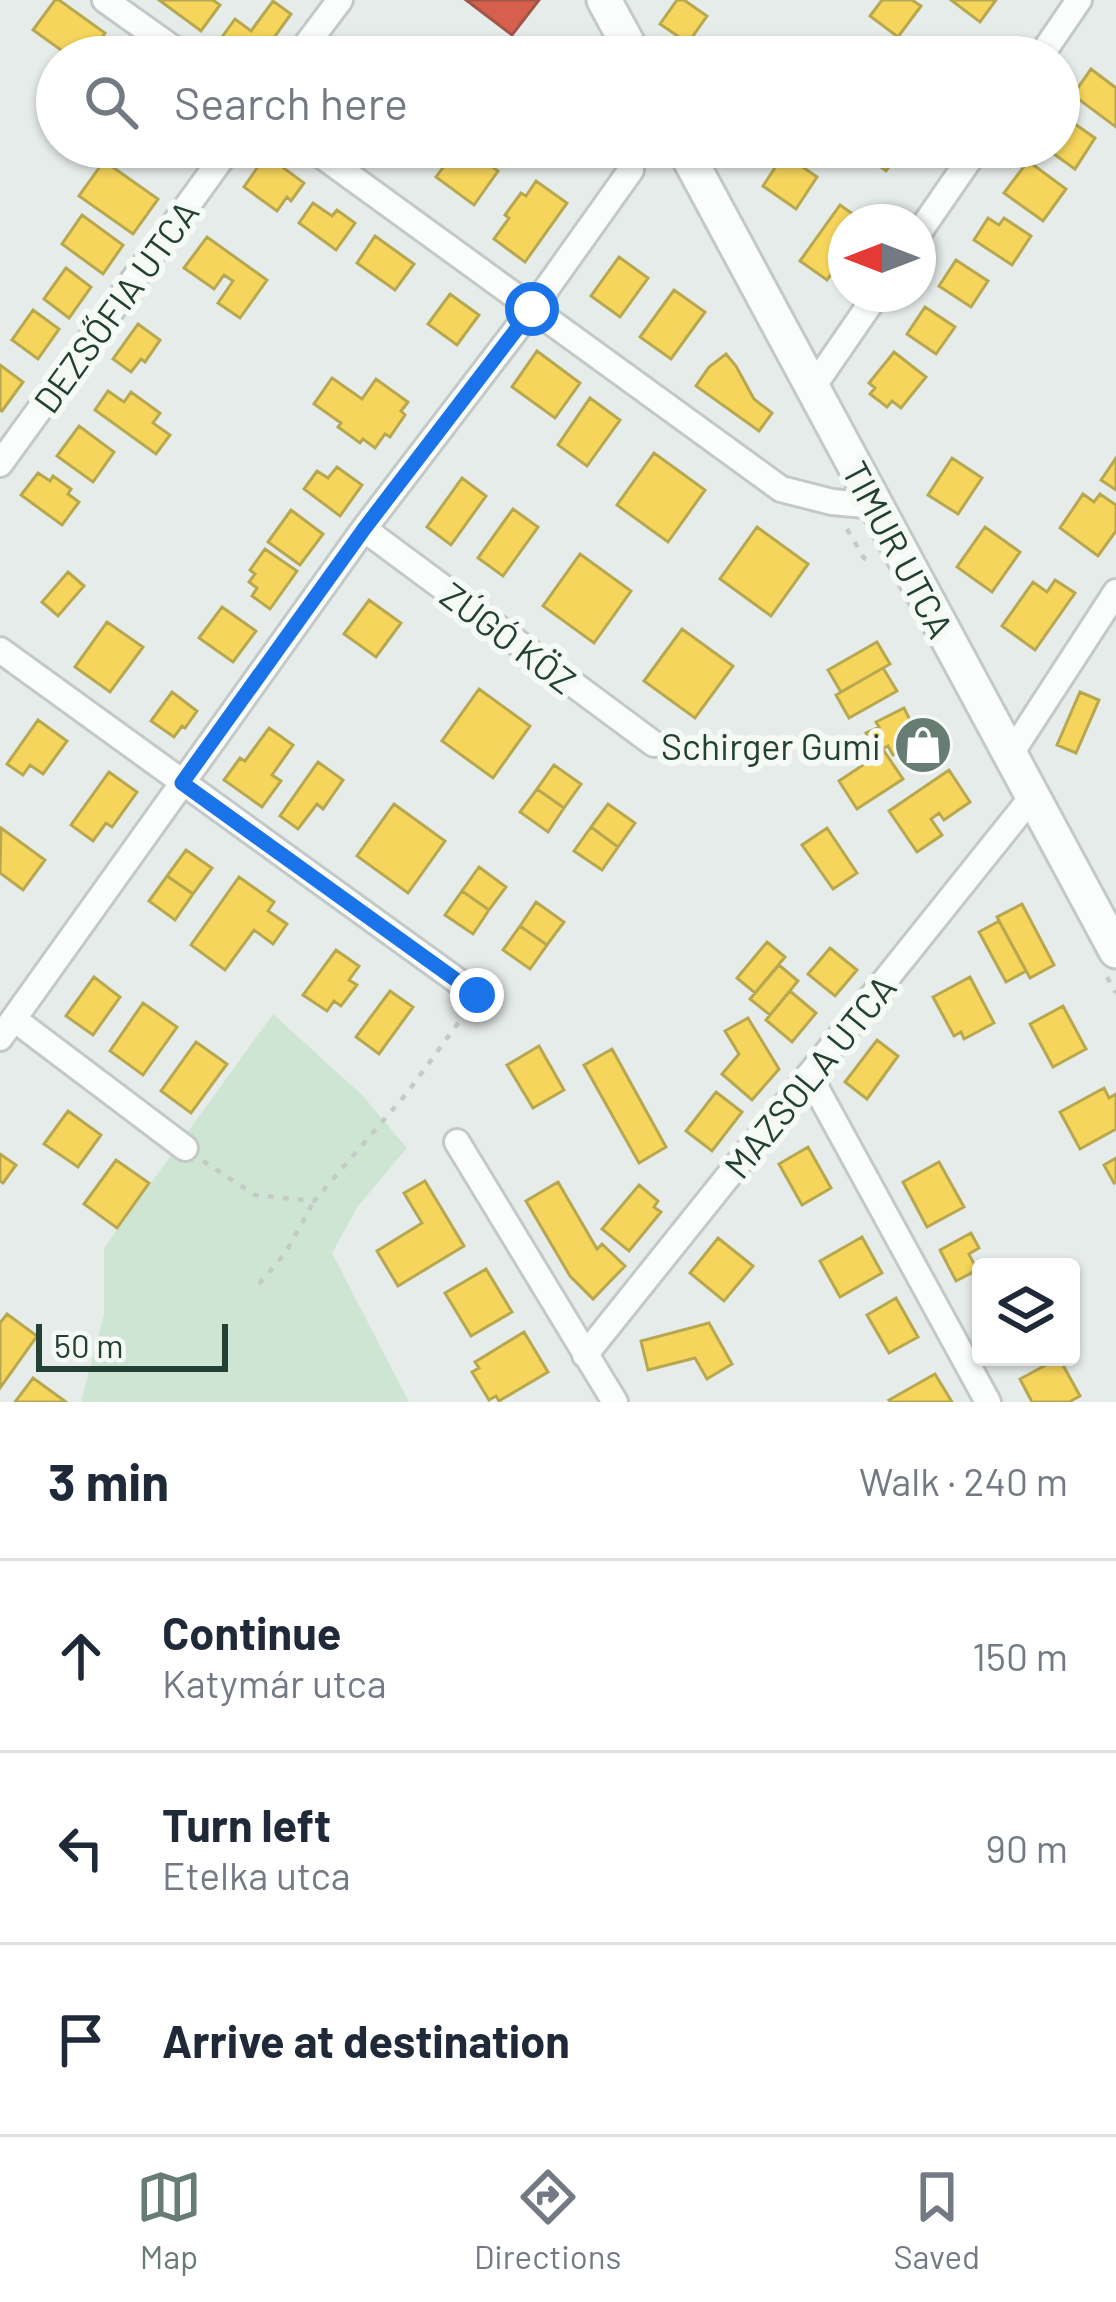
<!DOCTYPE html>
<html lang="en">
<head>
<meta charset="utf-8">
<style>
	:root { --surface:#fff; --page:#f6f6f7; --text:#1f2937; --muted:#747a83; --line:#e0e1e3; --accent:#677c73 }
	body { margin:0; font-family:Barlow,sans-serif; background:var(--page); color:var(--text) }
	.controls { position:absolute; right:36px; bottom:36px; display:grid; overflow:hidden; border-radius:12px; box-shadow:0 3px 9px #0004 }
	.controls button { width:108px; height:108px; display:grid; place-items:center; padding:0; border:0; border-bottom:3px solid var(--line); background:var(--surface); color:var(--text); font:60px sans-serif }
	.compass { position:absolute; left:828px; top:204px; width:108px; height:108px; border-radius:50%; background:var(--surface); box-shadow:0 3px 9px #0004; rotate:270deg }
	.scale { position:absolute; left:36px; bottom:30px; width:192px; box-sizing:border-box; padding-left:12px; border:6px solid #234034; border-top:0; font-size:33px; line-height:42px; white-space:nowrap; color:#234034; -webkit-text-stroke:9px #f5faf7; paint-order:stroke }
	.stop { position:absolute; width:36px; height:36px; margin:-27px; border:9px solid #1a73e8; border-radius:50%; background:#fff }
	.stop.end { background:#1a73e8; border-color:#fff; box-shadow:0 3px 12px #0008 }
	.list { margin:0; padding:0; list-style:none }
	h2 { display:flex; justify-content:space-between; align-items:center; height:156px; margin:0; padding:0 48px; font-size:51px }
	h2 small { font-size:39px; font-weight:400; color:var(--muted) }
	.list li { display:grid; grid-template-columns:78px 1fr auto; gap:36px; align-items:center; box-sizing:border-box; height:192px; padding:0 48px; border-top:3px solid var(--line) }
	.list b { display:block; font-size:45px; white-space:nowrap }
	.list p { margin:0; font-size:39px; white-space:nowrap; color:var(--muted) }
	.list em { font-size:39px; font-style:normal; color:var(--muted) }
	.icon { flex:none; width:66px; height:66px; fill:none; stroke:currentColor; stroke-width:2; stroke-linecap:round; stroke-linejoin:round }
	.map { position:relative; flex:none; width:1116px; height:1402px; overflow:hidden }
	.search { position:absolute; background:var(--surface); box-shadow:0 3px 9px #0004; left:36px; right:36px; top:36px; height:132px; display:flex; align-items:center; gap:30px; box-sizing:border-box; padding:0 42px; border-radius:66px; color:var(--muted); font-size:45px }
	.sheet { height:732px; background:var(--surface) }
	nav { display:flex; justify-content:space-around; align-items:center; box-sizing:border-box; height:168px; border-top:3px solid var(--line); background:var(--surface); font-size:33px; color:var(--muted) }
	nav a { display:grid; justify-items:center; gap:6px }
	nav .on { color:var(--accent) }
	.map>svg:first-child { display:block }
	.green { fill:#cfe5d4 }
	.homes { fill:#f6d55c; stroke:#b7a850; stroke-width:3 }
	.shops { fill:#d6604d; stroke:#a05646; stroke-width:3 }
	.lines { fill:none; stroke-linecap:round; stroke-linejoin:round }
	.street-casing { stroke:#c3c9c6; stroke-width:30 }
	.secondary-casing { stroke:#c2c9c6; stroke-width:39 }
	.path { stroke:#c2cbc6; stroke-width:4.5; stroke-dasharray:6 9; stroke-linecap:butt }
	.street { stroke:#fbfcfc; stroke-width:24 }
	.secondary { stroke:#fbfcfc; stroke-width:33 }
	.route { stroke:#1a73e8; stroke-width:15 }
	.labels { text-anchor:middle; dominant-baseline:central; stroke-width:12; stroke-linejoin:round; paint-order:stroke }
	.street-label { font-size:36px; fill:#234034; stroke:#f5faf7 }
	.poi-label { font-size:36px; fill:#234034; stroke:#f5faf7; text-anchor:end }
</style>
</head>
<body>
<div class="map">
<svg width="1116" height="1402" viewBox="0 0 1116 1402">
	<rect width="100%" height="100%" fill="#e6ece9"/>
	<path class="green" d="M273 1014 363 1096 407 1148 358 1206 332 1253 409 1402H81L104 1314V1248Z"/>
	<path class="homes" d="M55 0H59L105 33 88 57H83L72 50 68 55 33 30Z
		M159 0H213L220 5 201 31Z
		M677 0H684L707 16 688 43 660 24Z
		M882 0H912L921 6 898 37 870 16Z
		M951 0H996L980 22Z
		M273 1 291 14 260 57H243L220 40 235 19 251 31Z
		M1091 69 1116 88V127L1073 95Z
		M1059 113 1095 138 1075 169 1044 147H1059Z
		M377 147H409L398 162Z
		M458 147H465L498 171 474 205 436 177Z
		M854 147H904L886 171Z
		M784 154 817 177 796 209 763 186Z
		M266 155 304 183 291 201 287 197 277 211 244 187Z
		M104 161 158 199 133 234 79 196Z
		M1028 161 1066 189 1043 221 1004 193Z
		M536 181 567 203 525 262 494 239 509 218 505 215 521 193 526 196Z
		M313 203 332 216 337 210 355 223 336 250 299 223Z
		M840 205 864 222H846V259L844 262 841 260 827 280 800 261Z
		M82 215 123 245 103 274 62 244Z
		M988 218 999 225 1004 218 1031 236 1012 265 974 240Z
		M375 236 414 264 395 290 357 263Z
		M207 237 267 280 240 318 218 303 233 281 224 275 214 289 184 268Z
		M619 257 648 278 620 317 591 296Z
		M956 260 988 281 971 307 939 286Z
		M66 268 91 287 69 318 44 299Z
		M674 290 705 312 671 359 640 337Z
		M450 294 479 315 457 345 428 324Z
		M925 307 955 327 936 354 907 334Z
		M33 310 59 329 38 359 12 340Z
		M138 324 160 340 145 362 141 359 131 372 113 359Z
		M537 351 580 383 555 418 512 387Z
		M894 352 926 377 901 408 892 401 887 407 870 394 875 388 869 383Z
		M726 354 736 366 754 399 772 413 759 431 696 386 709 367Z
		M0 365 23 382 2 411 0 410Z
		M332 378 362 399 376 379 408 402 401 411 405 415 390 437 385 434 375 448 363 439 360 443 338 427 341 423 314 404Z
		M108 391 124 402 131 392 160 413 153 423 170 435 156 454 95 410Z
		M590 398 620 420 587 466 558 445Z
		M79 426 114 452 93 482 57 456Z
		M654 453 705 490 668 542 617 505Z
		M952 458 982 478 958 514 928 495Z
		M1116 458V490L1101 480Z
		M337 467 362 485 340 516 304 489 317 471 328 478Z
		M38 473 50 481 53 476 71 489 68 494 79 502 62 525 21 495Z
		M462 478 486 496 451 545 427 527Z
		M1083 494 1094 502 1100 494 1116 505V531L1098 556 1060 528Z
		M513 509 538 527 503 576 478 558Z
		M291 510 323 534 300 565 268 542Z
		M757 527 808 564 771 616 720 579Z
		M985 527 1020 552 992 592 957 567Z
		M265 549 297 571 270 609 252 596 257 588 249 582 255 574 250 570Z
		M580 554 631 591 594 643 543 606Z
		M68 572 84 586 58 616 42 602Z
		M1055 580 1075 593 1035 650 1002 626 1033 582 1047 592Z
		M369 600 401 623 376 657 344 634Z
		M222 607 256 631 233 662 199 638Z
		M107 622 143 647 110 692 75 667Z
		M682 629 733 666 695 718 644 681Z
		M877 642 890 664 841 692 828 670Z
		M883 668 897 691 849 718 836 695Z
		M479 689 530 726 493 778 442 741Z
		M172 692 197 711 185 728 182 726 174 737 151 721Z
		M1080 692 1099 700 1076 753 1057 745Z
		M904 708 921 742 893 755 888 746 875 753 866 733 879 727 876 722Z
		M38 720 67 741 43 774 30 765 23 775 7 764Z
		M269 728 293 745 272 775 281 781 262 807 224 780 240 758 245 761Z
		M884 751 903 779 857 809 839 781Z
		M318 762 343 780 323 809 317 804 298 829 280 816Z
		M554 765 581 784 564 808 537 789Z
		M949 770 970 802 944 820 939 813 931 819 942 835 917 852 889 811Z
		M109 772 137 792 112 827 106 823 93 841 71 825Z
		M537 789 564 808 548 832 520 812Z
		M394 804 445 841 408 893 357 856Z
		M608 804 635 823 618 847 591 827Z
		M591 827 618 847 602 870 574 851Z
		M1 828 45 860 23 890 0 873Z
		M827 828 857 873 833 889 802 845Z
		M186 850 212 868 193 894 167 876Z
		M479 867 506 887 489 910 462 891Z
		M167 876 193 894 175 920 149 901Z
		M239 877 274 902 268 911 287 924 273 944 254 930 225 970 191 945Z
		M462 891 489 910 473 934 445 915Z
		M536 902 564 922 547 945 520 926Z
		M1022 904 1054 965 1030 978 997 917Z
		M999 921 1026 971 1006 982 979 932Z
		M520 926 547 945 530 969 503 950Z
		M767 942 785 957 755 993 737 978Z
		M830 948 857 970 835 996 808 974Z
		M336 950 359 966 349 980 357 985 341 1006 334 1001 327 1011 303 995Z
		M779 965 798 981 770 1015 750 999Z
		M94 977 120 997 93 1035 66 1016Z
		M970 977 994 1023 964 1039 961 1032 954 1036 933 997Z
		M390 991 413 1007 379 1054 356 1037Z
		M790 991 816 1013 792 1042 766 1020Z
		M143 1003 177 1027 143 1075 110 1051Z
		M1063 1006 1086 1049 1053 1067 1030 1024Z
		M748 1018 779 1069 752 1100 722 1074 739 1054 725 1031Z
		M877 1040 898 1056 867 1099 845 1082Z
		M196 1042 227 1064 191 1113 161 1091Z
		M539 1046 564 1090 533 1108 507 1065Z
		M612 1049 666 1147 639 1163 584 1065Z
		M1104 1088 1109 1098 1116 1094V1129L1080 1149 1060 1112Z
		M716 1092 742 1112 712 1151 686 1131Z
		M68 1111 101 1135 78 1167 44 1144Z
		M808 1147 831 1188 802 1205 779 1164Z
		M0 1154 16 1165 3 1183 0 1181Z
		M1116 1158V1182L1114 1183 1104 1165Z
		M116 1160 149 1183 117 1228 84 1204Z
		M939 1162 964 1207 927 1227 903 1182Z
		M425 1181 464 1246 398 1286 377 1251 422 1223 404 1193Z
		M558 1182 597 1249 602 1244 625 1266 593 1299 570 1276 526 1201Z
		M639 1185 658 1201 654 1207 661 1212 629 1251 602 1229Z
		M971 1233 979 1248 969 1254 977 1270 956 1281 940 1250Z
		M862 1237 882 1273 840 1297 820 1261Z
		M718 1238 753 1266 724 1301 690 1273Z
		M486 1269 512 1312 471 1336 445 1293Z
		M896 1298 918 1337 889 1353 867 1315Z
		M7 1314 37 1336 0 1388V1323Z
		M709 1323 732 1364 707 1379 695 1358 648 1370 641 1341Z
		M524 1332 548 1372 499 1401 496 1396 489 1400 472 1372 479 1368 475 1362Z
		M1059 1358 1080 1396 1069 1402H1032L1020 1379Z
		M935 1374 952 1402H891L889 1400Z
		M33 1378 66 1402H15Z"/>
	<path class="shops" d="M466 0H539L512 35Z"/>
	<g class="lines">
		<g class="street-casing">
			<path id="street" d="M105 0 185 57
				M297 57 340 0
				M1040 57 1079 0
				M310 147 781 489 832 502 876 506
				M918 234 978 147
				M813 387 877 294
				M0 464 230 147
				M364 529 654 744
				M0 650 477 995
				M1010 755 1116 592
				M14 1019 185 1148
				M0 1038 364 529 532 309 631 170
				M809 1075 988 1402
				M457 1142 615 1402
				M585 1355 1032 797"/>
		</g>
		<g class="secondary-casing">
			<path id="secondary" d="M604 0 635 57
				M683 147 1116 951"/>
		</g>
		<path class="path" d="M847 529 864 558 872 563
			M1107 977 1116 993
			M203 1161 255 1195 314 1201 407 1093 464 1015
			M259 1284 286 1252 314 1201"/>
		<use href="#street" class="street"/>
		<use href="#secondary" class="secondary"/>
	</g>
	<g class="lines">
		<path class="route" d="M477 995 182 783 364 529 532 309"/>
	</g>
	<defs>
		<g id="shop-disc" transform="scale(3)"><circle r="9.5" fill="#677c73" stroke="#f5faf7"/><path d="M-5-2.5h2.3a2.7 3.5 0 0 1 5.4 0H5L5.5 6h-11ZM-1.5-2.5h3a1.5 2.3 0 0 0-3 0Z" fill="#fff"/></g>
	</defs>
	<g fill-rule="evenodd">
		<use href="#shop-disc" x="923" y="745"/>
	</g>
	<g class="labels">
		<g class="street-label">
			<text transform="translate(115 306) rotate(-54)">DEZSŐFIA UTCA</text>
			<text transform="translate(899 549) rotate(62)">TIMUR UTCA</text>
			<text transform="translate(509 637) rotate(37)">ZÚGÓ KÖZ</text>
			<text transform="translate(809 1076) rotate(-51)">MAZSOLA UTCA</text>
		</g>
		<g class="poi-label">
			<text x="881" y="745">Schirger Gumi</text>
		</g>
	</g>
</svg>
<div class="controls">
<button><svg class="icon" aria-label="layers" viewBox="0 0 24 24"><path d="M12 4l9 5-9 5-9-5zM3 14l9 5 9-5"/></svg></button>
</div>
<svg class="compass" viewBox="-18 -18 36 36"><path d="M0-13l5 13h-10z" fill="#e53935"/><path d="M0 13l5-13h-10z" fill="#747a83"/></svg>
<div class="scale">50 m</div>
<div class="stop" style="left:532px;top:309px"></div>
<div class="stop end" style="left:477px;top:995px"></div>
<div class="search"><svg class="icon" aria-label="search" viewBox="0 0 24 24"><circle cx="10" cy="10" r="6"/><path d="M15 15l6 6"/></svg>Search here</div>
</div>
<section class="sheet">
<h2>3 min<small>Walk · 240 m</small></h2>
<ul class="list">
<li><svg class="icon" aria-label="ahead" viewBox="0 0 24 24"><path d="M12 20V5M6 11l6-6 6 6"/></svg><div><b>Continue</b><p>Katymár utca</p></div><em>150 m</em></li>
<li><svg class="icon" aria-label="left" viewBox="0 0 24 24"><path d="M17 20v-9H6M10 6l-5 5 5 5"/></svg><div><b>Turn left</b><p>Etelka utca</p></div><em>90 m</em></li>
<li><svg class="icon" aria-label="arrive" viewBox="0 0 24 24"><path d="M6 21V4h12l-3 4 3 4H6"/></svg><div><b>Arrive at destination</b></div></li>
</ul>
</section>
<nav>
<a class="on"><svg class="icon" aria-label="map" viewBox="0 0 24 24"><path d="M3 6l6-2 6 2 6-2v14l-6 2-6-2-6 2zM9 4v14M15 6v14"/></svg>Map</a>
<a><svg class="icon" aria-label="directions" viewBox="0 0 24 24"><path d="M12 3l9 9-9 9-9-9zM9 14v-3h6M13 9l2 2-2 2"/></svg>Directions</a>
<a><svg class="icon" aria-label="saved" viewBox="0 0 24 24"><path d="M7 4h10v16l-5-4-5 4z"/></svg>Saved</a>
</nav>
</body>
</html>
